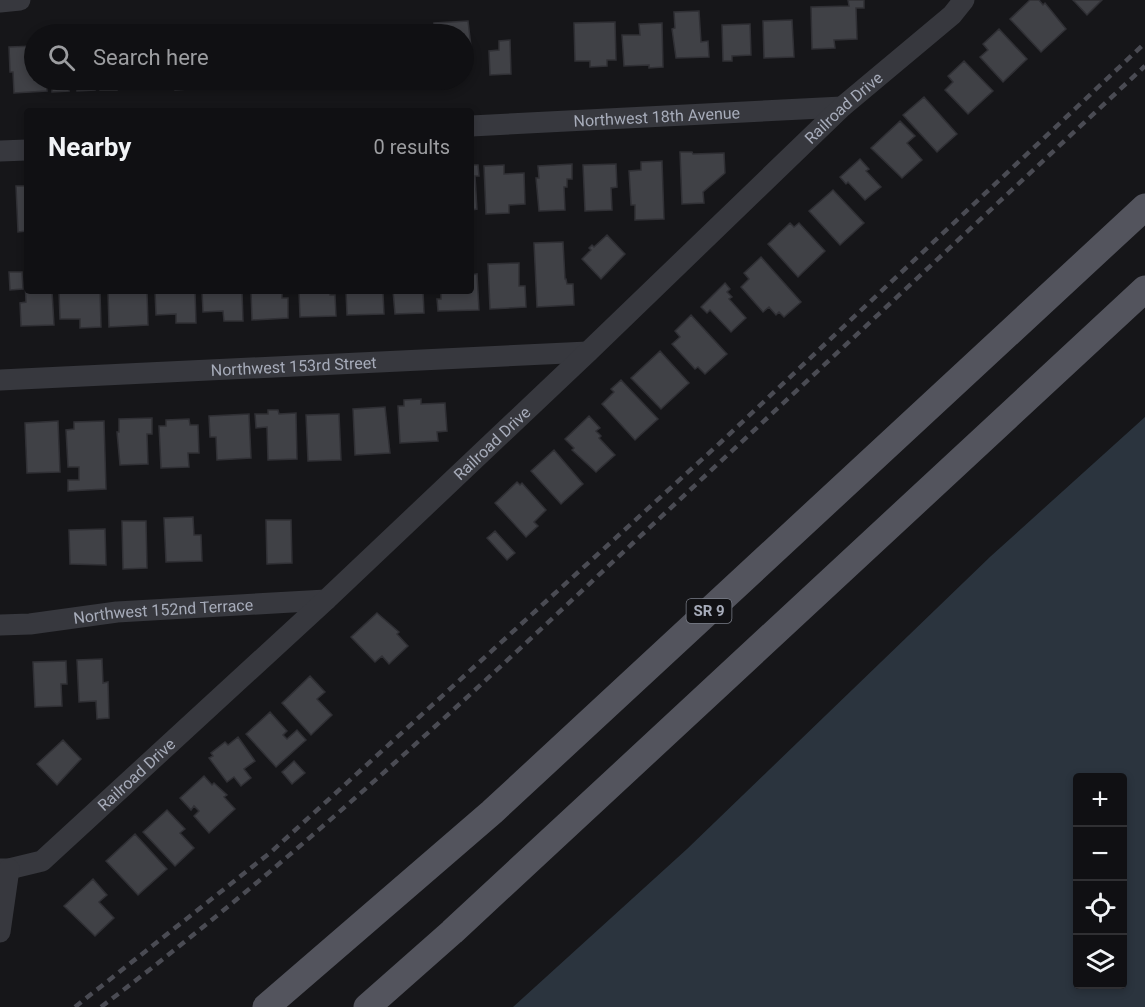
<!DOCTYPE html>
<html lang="en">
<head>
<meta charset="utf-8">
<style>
	:root { --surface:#101013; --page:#19191c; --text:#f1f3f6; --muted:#9c9da0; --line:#303033 }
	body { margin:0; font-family:Roboto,sans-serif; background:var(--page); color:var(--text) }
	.controls { position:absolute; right:18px; bottom:18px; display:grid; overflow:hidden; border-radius:6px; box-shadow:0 3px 9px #0003 }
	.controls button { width:54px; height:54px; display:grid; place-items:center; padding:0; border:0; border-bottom:2px solid var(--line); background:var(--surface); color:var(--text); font:30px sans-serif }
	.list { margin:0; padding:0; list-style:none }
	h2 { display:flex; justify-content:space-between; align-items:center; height:78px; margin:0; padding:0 24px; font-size:26px }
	h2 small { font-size:20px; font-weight:400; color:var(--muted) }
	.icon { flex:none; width:33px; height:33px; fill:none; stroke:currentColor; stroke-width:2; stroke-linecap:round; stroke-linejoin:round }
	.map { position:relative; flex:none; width:1145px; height:1007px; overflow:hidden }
	.search { position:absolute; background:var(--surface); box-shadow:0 3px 9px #0003; left:24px; top:24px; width:450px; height:66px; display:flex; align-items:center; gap:15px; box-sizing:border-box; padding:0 21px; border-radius:33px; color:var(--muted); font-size:22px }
	.panel { position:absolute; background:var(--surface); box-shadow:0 3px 9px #0003; left:24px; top:108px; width:450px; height:186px; border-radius:6px }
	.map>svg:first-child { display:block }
	.water { fill:#2b343e; fill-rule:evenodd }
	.building { fill:#404146; stroke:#303035; stroke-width:1.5 }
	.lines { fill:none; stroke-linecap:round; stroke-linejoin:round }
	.minor { stroke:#37383e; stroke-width:21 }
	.major { stroke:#53545d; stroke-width:27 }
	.rail { stroke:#4a4b53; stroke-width:4.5; stroke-dasharray:8 6; stroke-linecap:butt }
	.labels { text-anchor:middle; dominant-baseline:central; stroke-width:5; stroke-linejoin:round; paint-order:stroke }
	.shield { fill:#111114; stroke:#7a7e88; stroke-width:1.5 }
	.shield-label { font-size:15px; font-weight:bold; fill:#a7acba }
	.street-label { font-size:16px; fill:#a7acba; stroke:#111114 }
</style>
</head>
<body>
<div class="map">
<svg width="1145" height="1007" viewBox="0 0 1145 1007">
	<rect width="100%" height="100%" fill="#161619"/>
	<path class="water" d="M1145 417V1007H513L687 849 991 556ZM1078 778H1122V984H1078Z"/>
	<path class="building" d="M848 0H864V8H856L857 39 834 40 835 48 812 49 811 7 849 6Z
		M1030 0H1039L1043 5 1045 3 1066 29 1041 52 1010 19Z
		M1073 0H1102L1087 15Z
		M699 11 701 42 708 41 709 57 676 58 672 29 675 28 674 12Z
		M792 20 794 57 764 58 763 21Z
		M468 21 472 55H469V67L464 68V34H434V23Z
		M615 22 616 60H607V66L590 67V61H575L574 23Z
		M662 23 663 67 649 68V65L624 66 622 35H640L639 24Z
		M750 24 751 55 732 56V61H723L722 25Z
		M999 29 1027 59 1003 82 980 57 988 50 983 44Z
		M510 40 511 74 490 75 489 51 499 50V41Z
		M34 46V80H46L47 91 14 93 13 72H10L9 47Z
		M964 61 993 91 968 114 945 90 953 82 948 76Z
		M52 80H94L95 90 77 91V86L68 87 69 91 52 92Z
		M99 80H141L142 88 125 89V84L117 85V90H100Z
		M148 80H188V89L175 90 174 86 149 87Z
		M196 80H235L236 83 209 87V84L196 85Z
		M924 97 957 134 937 152 903 115Z
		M900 121 915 136 907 143 922 160 902 178 871 148Z
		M680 152H692L693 154 724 153 725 173 703 192 704 203 682 204Z
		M860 159 869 169 866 171 881 187 865 200 848 182 846 184 840 177Z
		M662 161 664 219 635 220V205H631L629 171 641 170V162Z
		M572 164V179H567V187H564L565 210 539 211 536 178H539L538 166Z
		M616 164 617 187 611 188 612 210 585 211 583 165Z
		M471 165H478L479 176H475L477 209 471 210Z
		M504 165V174L524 173 525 204 509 205V213L486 214 484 166Z
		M16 186H27V231L18 232Z
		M833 190 864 223 840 245 809 211Z
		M790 223 794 227 799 223 825 251 798 277 768 244Z
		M607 235 625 254 601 279 582 259 591 250 589 248 592 245 594 247Z
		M563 242 565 279H566L567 284H573L574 305 537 307 534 243Z
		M761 257 801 302 784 317 779 312 776 315 769 307 763 312 741 287 749 279 744 273Z
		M519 263V286H525L526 307 490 309 488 264Z
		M471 267V275L477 274 479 310 438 311 437 299H441V291H471Z
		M9 272H22L23 289 10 290Z
		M25 280H27V291H52L54 325 21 326 20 303 26 302Z
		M725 283 730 289 727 292 732 297 729 299 746 318 731 332 710 310 707 313 701 307Z
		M59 291H100L101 327 80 328V319H60Z
		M108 291H147L148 325 109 327Z
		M155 291H195L196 323H176V314L156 315Z
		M202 291H242L243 321H224L223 311 203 312Z
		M251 291H282V298H288V318L252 320Z
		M299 291H330V295H335L336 316 300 317Z
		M346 291 383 293 384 314 347 315Z
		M393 291H423L424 313 395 314Z
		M691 315 727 354 705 374 698 367 695 369 672 344 680 337 675 331Z
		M660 351 689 383 661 409 631 378Z
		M621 380 658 419 635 440 602 404 614 392 611 389Z
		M421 399V404L445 403 447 431 437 432 438 441 400 443 398 406H404V400Z
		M385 407 390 453 355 455 353 409Z
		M268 410H278L279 414 296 413 297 459 268 460 267 427 256 428 255 414H268Z
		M249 414 251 458 217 460 216 437H210L209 416Z
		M339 414 341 460 308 461 306 415Z
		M589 416 600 428 596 431 601 436 599 438 615 455 596 472 572 450 574 448 565 439Z
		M152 418V434H147L148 464 120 465 117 432H119V419Z
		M189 419 190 425H198L199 453H188L189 467 161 468 159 426H166V420Z
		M58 421 60 472 27 473 25 423Z
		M104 421 106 489 68 491V480H79V467H68L66 430 74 429V422Z
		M554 450 583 484 561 504 531 471Z
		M517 482 520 485 522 483 546 510 534 522 538 526 526 537 495 503Z
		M193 517 194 535H201L202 561 166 562 164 518Z
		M266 520H291L292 563 267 564Z
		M122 521H146L147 568 123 569Z
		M105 529 106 565 70 564 69 530Z
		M495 531 515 553 507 560 487 538Z
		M377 613 399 632 397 634 408 646 389 664 382 656 375 662 351 637Z
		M102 659 103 683 108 682 109 718 97 719 96 701 79 702 77 660Z
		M66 661 67 684H61L62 706 35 707 33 662Z
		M310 676 325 692 317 699 332 715 311 735 282 703Z
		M270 712 287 731 283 735 287 739 297 730 306 740 276 767 246 734Z
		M238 737 255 761 244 769 251 778 241 786 234 777 227 782 209 758 213 756 211 753 225 742 228 745Z
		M63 740 81 759 57 785 37 764Z
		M294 761 305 773 292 784 282 772Z
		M204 776 212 785 214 783 227 795 224 797 235 809 209 833 194 816 199 811 194 806 191 810 180 798Z
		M167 810 185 829 180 833 194 848 175 866 143 832Z
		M135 834 167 869 138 895 106 861Z
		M93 879 107 895 99 902 114 918 95 936 64 906Z"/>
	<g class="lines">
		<g class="minor">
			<path d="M0 2 20 0"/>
			<path id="s1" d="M471 126 842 107"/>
			<path d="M0 151 27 150"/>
			<path id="s2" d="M0 380 588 352"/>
			<path id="s3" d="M0 625 30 624 117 612 326 600"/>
			<path id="s4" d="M0 869H9L42 861 326 600 588 352 842 107 952 15 964 0"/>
			<path d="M0 932 9 869"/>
		</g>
		<path class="major" d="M266 1007 492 812 1145 207
			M367 1007 452 932 1145 289"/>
		<path class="rail" d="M75 1007 271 852 721 442 1145 43
			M101 1007C289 865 461 704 633 543 804 384 974 225 1145 66"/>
	</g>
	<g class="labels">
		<rect class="shield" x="686.5" y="599" width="45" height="24" rx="4.5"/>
		<g class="shield-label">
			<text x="709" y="611">SR 9</text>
		</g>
		<g class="street-label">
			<text stroke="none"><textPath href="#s4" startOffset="1143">Railroad Drive</textPath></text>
			<text stroke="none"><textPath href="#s1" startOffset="186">Northwest 18th Avenue</textPath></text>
			<text stroke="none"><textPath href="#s2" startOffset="294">Northwest 153rd Street</textPath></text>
			<text stroke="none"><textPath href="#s4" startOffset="657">Railroad Drive</textPath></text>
			<text stroke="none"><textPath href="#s3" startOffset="164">Northwest 152nd Terrace</textPath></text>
			<text stroke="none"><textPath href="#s4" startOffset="171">Railroad Drive</textPath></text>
		</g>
	</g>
</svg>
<div class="controls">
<button>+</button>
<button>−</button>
<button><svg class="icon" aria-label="locate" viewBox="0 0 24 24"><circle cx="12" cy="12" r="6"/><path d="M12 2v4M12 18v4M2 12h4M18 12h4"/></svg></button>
<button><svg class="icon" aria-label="layers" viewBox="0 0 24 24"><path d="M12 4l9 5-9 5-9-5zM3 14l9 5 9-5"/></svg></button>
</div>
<div class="search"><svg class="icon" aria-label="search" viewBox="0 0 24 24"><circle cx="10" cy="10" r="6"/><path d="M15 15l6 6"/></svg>Search here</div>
<section class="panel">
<h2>Nearby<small>0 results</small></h2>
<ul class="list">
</ul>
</section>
</div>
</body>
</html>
